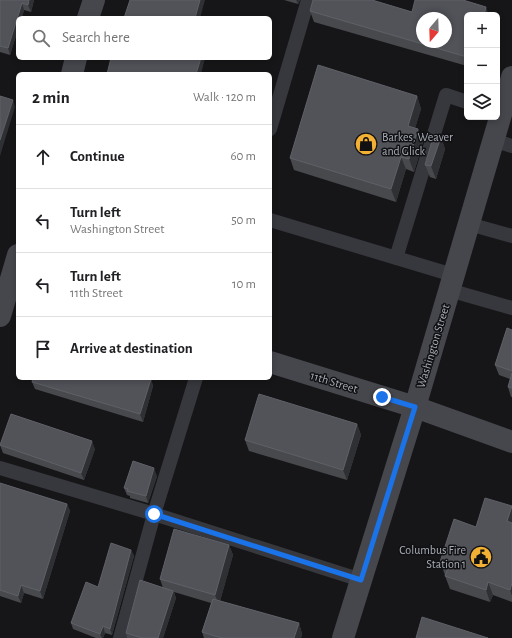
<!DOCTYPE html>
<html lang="en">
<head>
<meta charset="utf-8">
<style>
	:root { --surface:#fff; --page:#f6f6f6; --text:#202124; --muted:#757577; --line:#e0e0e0 }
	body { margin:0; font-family:"Alegreya Sans",sans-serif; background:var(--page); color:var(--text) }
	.controls { position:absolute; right:12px; top:12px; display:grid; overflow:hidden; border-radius:6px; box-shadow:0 2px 6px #0003 }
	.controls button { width:36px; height:36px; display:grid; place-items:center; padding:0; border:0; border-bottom:1px solid var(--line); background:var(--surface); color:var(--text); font:20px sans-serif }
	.compass { position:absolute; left:416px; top:12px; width:36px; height:36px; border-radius:50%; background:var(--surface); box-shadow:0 2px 6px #0003; rotate:199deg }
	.stop { position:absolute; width:12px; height:12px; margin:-9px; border:3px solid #1a73e8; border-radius:50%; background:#fff }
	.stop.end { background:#1a73e8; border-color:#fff; box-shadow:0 1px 4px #0008 }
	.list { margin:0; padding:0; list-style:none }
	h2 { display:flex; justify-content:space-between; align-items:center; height:52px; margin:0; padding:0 16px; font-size:17px }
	h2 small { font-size:13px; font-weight:400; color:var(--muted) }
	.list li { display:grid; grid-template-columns:26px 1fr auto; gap:12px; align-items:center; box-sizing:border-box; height:64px; padding:0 16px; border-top:1px solid var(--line) }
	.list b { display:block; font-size:15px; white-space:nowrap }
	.list p { margin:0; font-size:13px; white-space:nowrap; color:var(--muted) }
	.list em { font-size:13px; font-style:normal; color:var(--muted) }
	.icon { flex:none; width:22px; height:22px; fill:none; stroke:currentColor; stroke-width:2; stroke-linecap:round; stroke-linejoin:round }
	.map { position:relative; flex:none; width:512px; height:638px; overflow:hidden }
	.search { position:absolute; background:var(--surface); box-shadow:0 2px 6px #0003; left:16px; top:16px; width:256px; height:44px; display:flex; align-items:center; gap:10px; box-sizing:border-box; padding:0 14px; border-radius:6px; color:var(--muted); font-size:15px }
	.panel { position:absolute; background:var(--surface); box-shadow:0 2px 6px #0003; left:16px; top:72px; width:256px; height:308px; border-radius:6px }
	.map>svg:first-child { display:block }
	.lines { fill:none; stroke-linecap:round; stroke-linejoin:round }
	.lane { stroke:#37383d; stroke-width:14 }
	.secondary { stroke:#45474d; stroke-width:22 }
	.wall { fill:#47494d }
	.shaded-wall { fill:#2f3033 }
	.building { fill:#525359; stroke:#5f6168; fill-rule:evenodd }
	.route { stroke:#1a73e8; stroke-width:5 }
	.labels { text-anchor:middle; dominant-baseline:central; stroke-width:3; stroke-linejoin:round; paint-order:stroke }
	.poi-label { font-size:12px; fill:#a8adb8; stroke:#111113; text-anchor:start }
	.street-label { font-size:12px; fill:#a8adb8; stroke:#111113 }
</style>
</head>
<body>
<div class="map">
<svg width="512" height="638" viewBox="0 0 512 638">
	<rect width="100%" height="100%" fill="#161618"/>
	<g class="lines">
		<path class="lane" d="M270 129 308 0
			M493 140 512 146
			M270 220 453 275
			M469 224 512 236
			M396 258 446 95 467 102
			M449 290 512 308
			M0 468 154 514 361 580
			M120 638 154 514 196 378"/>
		<path class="secondary" d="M88 18 94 0
			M72 74 76 58
			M0 316 18 255
			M270 362 415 407 512 442
			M343 638 415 407 512 77"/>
	</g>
	<path class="wall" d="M0 0H34L31 12 24 10 10 55 0 52Z
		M284 0H300L298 4Z
		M310 11 467 15V66L314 22Z
		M417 96 421 109 415 128 418 129 423 142 414 172 406 169 396 202 294 170 290 158Z
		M441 137 445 149 436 179 430 177 425 165Z
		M512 330V397H511L508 387 510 379 499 375 495 365Z
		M151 379 153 386 143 422 35 389 32 382Z
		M357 424 361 435 347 480 249 451 245 440Z
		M0 445 95 449 84 480 3 453Z
		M157 476 148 503 130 498V496L127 495 124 488Z
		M0 483 67 504 70 511 43 599 24 593 21 603 0 596Z
		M512 506V602L493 595 490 602 450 589 445 576 446 575H445L440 562 476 527Z
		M229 545 233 555 220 601 299 623 302 634 301 638H204L202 632 211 603 174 592 176 598 163 638H127L126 633 163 588 160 579Z
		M131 550 134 556 112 635 105 633 103 638H96L73 629 71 623 98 587Z"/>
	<path class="shaded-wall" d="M29 0H34L31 12 28 5Z
		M200 0H205L200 18H195Z
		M296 0H300L298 4Z
		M22 3 24 10 22 18H18V30L10 55 8 48Z
		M486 7 489 15H484Z
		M201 58H205L201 74H196Z
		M417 96 421 109 412 138 408 126Z
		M13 100 15 107 0 156V140Z
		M418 129 423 142 414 172 409 159Z
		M441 137 445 149 436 179 431 166Z
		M401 157 406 169 396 202 391 189Z
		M151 379 153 386 143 422 140 414Z
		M357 424 361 435 347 480 343 470Z
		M92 441 95 449 84 480 81 473Z
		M154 468 157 476 148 503 146 496Z
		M67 504 70 511 43 599 40 591Z
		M512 507V534L507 521Z
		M229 545 233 555 219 605 215 595Z
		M131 550 134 556 112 635 110 629Z
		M488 582 493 595 490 602 486 590Z
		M512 583V596L510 590Z
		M21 585 24 593 21 603 18 596Z
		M173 591 176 598 163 638H158Z
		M299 623 302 634 301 638H294Z
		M103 626 105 633 103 638H102L100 634Z"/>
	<path class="building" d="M0 0H29L28 5 22 3 8 48 0 46Z
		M130 0H200L195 18H124Z
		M313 0H372L412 12 415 0H463L486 7 484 15H467V57L310 11ZM422 18H446V42H422Z
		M111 58H201L196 74H107Z
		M318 65 417 96 408 126 418 129 409 159 401 157 391 189 290 158Z
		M0 96 13 100 0 140Z
		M434 134 441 137 431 166 425 165Z
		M507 328 512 330V371L495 365Z
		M512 373V388L508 387Z
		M33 378H148L151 379 140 414 32 382Z
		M259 394 357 424 343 470 245 440Z
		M11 414 92 441 81 473 0 445Z
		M133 461 154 468 146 496 127 491 128 489 124 488Z
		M0 483 67 504 40 591 21 585 18 596 0 590Z
		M485 498 512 506 507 521 512 523V583L510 590 488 582 486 590 445 576 449 565 440 562 454 519 476 527Z
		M174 529 229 545 215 595 160 579Z
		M111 543 131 550 110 629 103 626 100 634 71 623 86 582 98 587Z
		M140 580 173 591 158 638H142L126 633Z
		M213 599 299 623 294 638H222L202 632Z
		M422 617 488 638H416Z"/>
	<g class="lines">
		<path class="route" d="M154 514 361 580 415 407 382 397"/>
	</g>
	<defs>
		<g id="shop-disc" transform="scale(1.15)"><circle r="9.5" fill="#f2b134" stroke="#111113"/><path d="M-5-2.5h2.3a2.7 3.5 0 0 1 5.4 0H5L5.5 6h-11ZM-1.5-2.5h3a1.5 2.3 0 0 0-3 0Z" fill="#111"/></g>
		<g id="civic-disc" transform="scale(1.15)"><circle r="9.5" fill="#f2b134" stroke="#111113"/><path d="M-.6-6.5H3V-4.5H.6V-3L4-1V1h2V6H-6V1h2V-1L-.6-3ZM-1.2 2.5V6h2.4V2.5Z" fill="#111"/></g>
	</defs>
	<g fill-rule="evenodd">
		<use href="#shop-disc" x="366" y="144"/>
		<use href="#civic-disc" x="481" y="557"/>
	</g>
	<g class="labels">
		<g class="poi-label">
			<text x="382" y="137">Barkes, Weaver<tspan x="382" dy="14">and Glick</tspan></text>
			<text x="466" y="550" text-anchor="end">Columbus Fire<tspan x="466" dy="14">Station 1</tspan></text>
		</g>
		<g class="street-label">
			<text transform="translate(433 346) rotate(-73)">Washington Street</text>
			<text transform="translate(334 382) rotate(17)">11th Street</text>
		</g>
	</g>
</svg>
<div class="controls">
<button>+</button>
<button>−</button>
<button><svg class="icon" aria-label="layers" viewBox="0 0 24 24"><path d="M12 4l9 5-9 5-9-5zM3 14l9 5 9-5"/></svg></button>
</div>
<svg class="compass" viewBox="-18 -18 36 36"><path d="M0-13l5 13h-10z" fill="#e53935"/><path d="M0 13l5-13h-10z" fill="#757577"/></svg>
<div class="stop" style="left:154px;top:514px"></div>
<div class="stop end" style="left:382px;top:397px"></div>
<div class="search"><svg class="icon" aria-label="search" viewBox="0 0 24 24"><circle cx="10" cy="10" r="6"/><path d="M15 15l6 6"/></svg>Search here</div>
<section class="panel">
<h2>2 min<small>Walk · 120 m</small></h2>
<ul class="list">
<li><svg class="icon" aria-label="ahead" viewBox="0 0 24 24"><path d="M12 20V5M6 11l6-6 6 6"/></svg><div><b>Continue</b></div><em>60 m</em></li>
<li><svg class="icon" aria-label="left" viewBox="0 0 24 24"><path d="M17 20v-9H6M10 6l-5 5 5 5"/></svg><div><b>Turn left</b><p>Washington Street</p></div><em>50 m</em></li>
<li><svg class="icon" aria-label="left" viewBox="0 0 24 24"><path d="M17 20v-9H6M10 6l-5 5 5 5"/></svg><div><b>Turn left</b><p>11th Street</p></div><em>10 m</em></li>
<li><svg class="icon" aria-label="arrive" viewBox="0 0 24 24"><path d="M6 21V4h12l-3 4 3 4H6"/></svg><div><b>Arrive at destination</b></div></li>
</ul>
</section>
</div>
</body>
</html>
